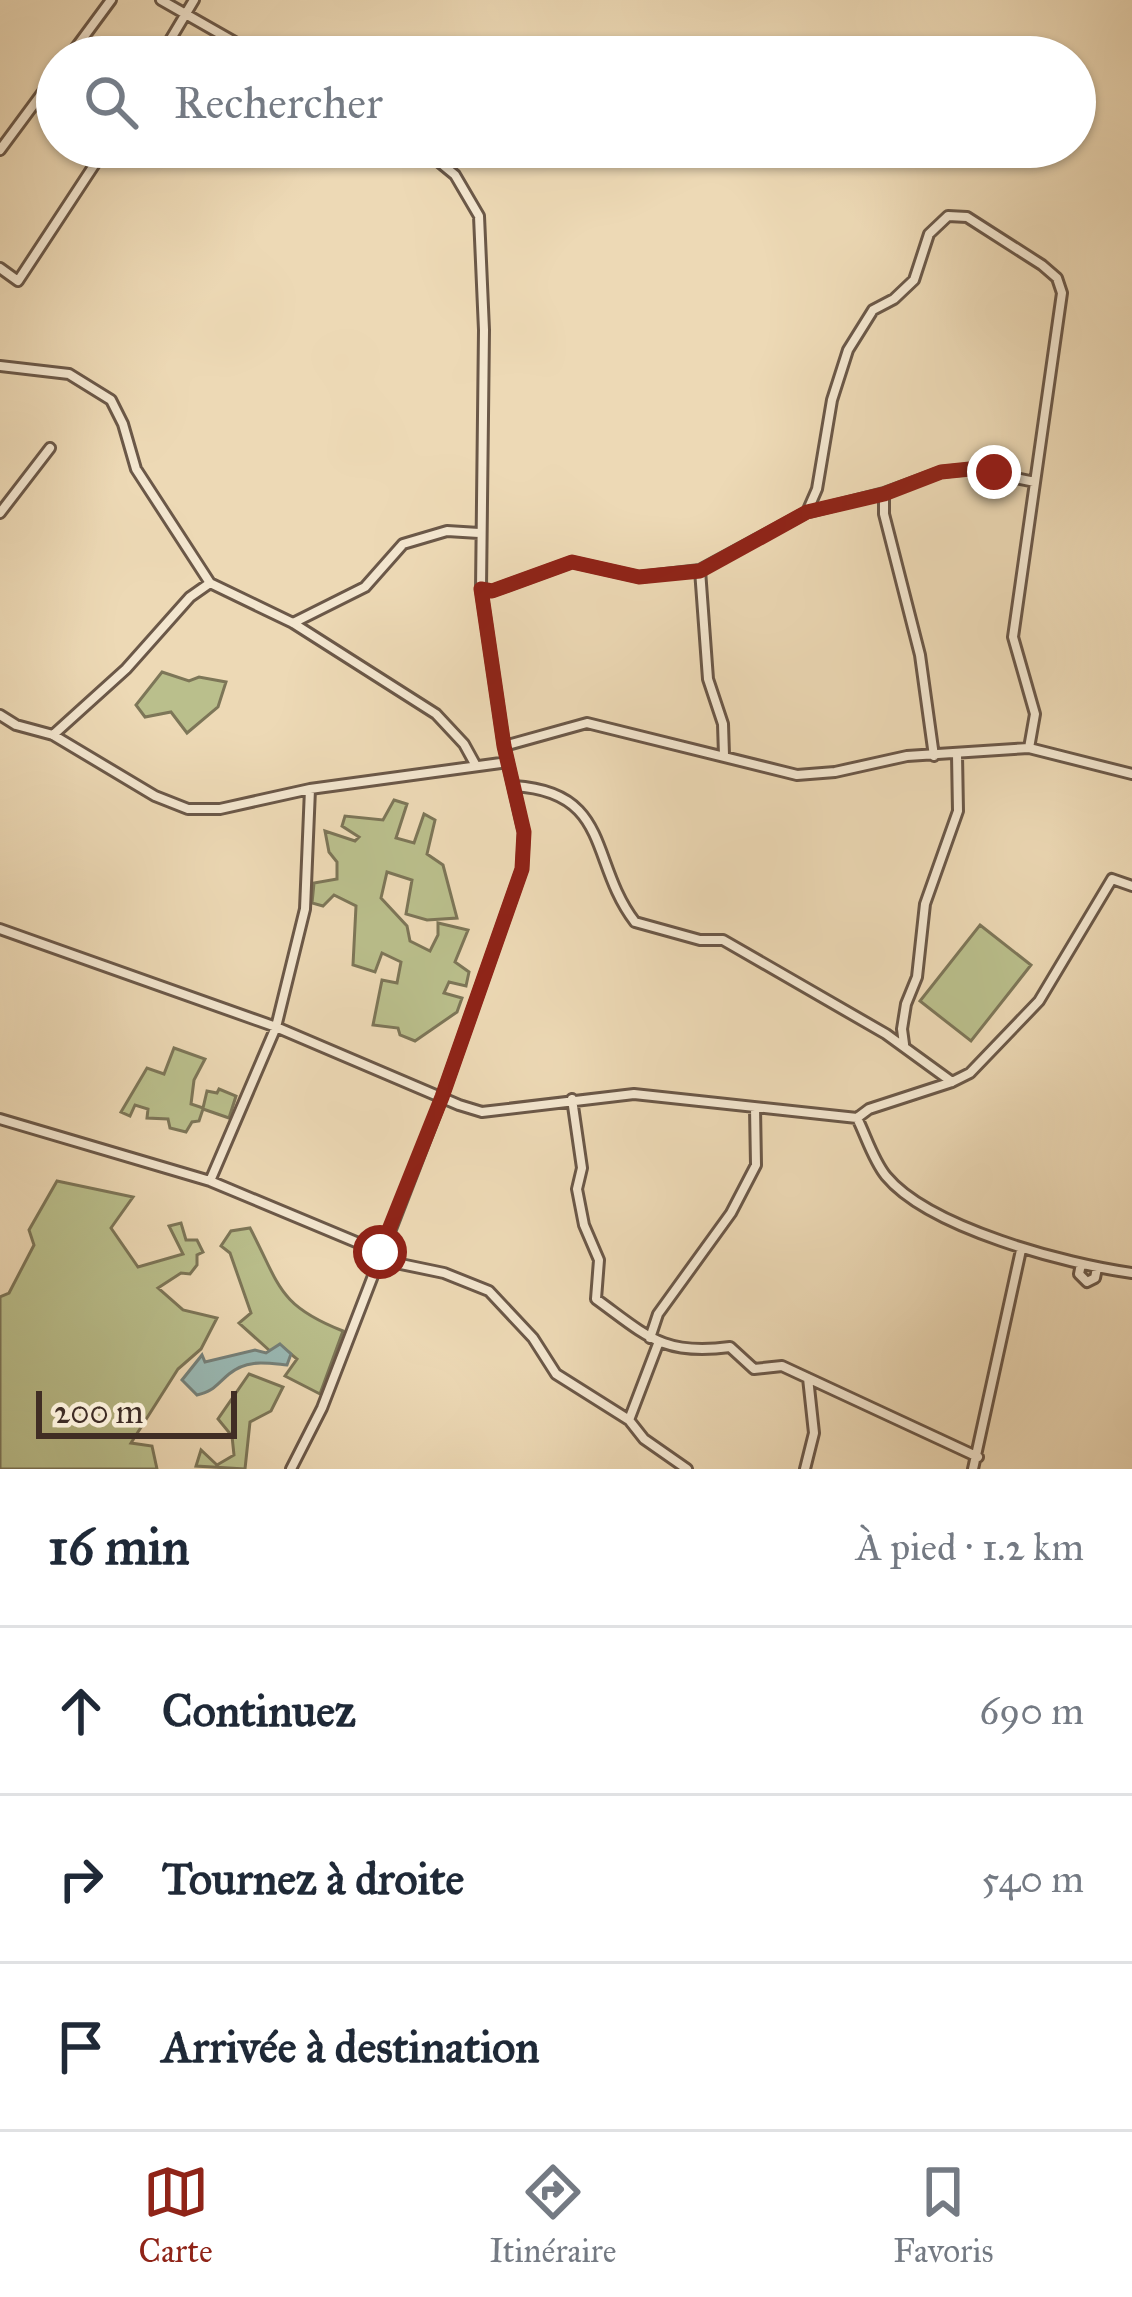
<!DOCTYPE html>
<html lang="fr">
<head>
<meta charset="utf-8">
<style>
	:root { --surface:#fff; --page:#f6f6f7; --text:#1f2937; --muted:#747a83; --line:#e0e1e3; --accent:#8f2418 }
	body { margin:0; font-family:"IM FELL Great Primer",serif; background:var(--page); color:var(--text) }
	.scale { position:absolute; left:36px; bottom:30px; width:201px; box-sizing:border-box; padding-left:12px; border:6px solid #402d24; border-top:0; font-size:33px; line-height:42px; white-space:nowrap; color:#402d24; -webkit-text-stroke:9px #f3e6cf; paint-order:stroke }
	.stop { position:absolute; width:36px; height:36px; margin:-27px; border:9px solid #8f2418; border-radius:50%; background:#fff }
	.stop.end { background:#8f2418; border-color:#fff; box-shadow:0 3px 12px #0008 }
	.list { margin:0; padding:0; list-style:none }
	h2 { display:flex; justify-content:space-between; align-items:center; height:156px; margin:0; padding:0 48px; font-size:51px }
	h2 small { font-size:39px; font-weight:400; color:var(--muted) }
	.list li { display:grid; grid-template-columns:78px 1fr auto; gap:36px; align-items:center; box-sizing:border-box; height:168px; padding:0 48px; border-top:3px solid var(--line) }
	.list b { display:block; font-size:45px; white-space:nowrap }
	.list em { font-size:39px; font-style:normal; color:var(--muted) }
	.icon { flex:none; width:66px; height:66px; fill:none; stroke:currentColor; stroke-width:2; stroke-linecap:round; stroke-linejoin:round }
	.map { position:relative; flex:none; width:1132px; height:1469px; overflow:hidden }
	.search { position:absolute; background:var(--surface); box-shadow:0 3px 9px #0004; left:36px; right:36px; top:36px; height:132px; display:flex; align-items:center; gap:30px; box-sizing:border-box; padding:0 42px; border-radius:66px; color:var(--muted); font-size:45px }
	.sheet { height:660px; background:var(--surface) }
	nav { display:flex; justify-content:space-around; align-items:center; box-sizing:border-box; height:168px; border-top:3px solid var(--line); background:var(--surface); font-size:33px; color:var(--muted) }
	nav a { display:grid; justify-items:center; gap:6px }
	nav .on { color:var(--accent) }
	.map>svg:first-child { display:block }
	.green { fill:#babf8c; stroke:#7d7658; stroke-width:3 }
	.water { fill:#9ab9b4; stroke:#76817a; stroke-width:3 }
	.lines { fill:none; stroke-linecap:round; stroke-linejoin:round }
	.minor-casing { stroke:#6b5848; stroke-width:14 }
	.minor { stroke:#f3e6cf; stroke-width:8 }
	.route { stroke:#8f2418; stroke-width:15 }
</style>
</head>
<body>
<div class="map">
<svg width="1132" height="1469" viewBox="0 0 1132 1469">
	<rect width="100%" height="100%" fill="#edd9b5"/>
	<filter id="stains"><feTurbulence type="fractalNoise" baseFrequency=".00167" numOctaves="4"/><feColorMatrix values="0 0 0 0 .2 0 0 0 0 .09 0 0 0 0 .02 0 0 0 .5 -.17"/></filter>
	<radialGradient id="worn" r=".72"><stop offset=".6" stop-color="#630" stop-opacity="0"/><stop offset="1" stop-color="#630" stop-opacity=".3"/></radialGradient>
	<path class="green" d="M162 672 189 681 199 677 226 682 218 707 187 733 171 712 145 717 136 705Z
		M394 800 407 804 396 838 414 843 424 814 435 820 427 854 443 865 457 918 427 920 406 914 412 880 387 872 381 898 407 926 410 941 430 951 438 935V923L468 930 455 962 469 972 466 986 449 982 444 993 462 998 457 1012 415 1041 400 1035 398 1028 373 1025 382 980 397 983 401 962 382 953 375 972 353 965 356 906 334 895 323 906 312 903 314 883 337 879V862L329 852 325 831 355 841 359 837 342 826 345 816 383 820Z
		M980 925 1031 965 971 1041 920 1001Z
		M174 1048 205 1059 194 1080 191 1104 203 1108 207 1091 217 1093 219 1089 236 1096 229 1118 203 1109 199 1121 192 1122 186 1132 170 1128 168 1119 147 1118 148 1109 135 1105 130 1116 121 1112 147 1068 164 1074Z
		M57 1181 133 1197 111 1228 138 1267 183 1254 169 1226 181 1223 186 1240H197L203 1252 197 1255V1265L190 1274 181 1273 158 1288 183 1310 217 1318 201 1349 178 1369 131 1443 152 1446 157 1469H0V1297L9 1293 34 1245 29 1230Z
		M250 1228C280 1285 277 1305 343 1331L320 1394 285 1376 297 1359 280 1345 270 1351 239 1323 251 1313 230 1253 221 1246 231 1231Z
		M249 1374 283 1387 271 1411 250 1422 245 1469 196 1466 201 1450 217 1465 234 1455 232 1436 218 1419Z"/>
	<path class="water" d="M280 1344 291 1354 287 1365C266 1363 247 1359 229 1374 216 1385 214 1391 197 1395L182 1380 202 1355 205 1362 255 1350 266 1353Z"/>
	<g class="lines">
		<g class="minor-casing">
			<path id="minor" d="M161 0 261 57
				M69 57 111 0
				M160 57 194 0
				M0 150 57 73
				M0 268 18 281 106 147
				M0 366 69 374 111 400 123 424 136 469 210 583 293 623 436 714 464 744 475 764
				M884 493V514L920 655 934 756
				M809 512 884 493 941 472 971 469 1035 482
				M0 513 50 448
				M700 570 708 679 723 724 724 755
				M481 589 492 591 572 562 639 577 700 570 807 512 817 489 832 400 848 350 873 310 894 299 914 280 929 234 948 216 967 217 1042 265 1057 278 1062 293 1013 637 1035 714 1029 748
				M293 623 365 587 403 544 447 531 479 533
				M0 715 16 725 53 735 155 796 188 809H220L310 789 508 762
				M53 735 126 669 190 597 210 583
				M504 746 587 723 797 775 835 772 907 756 1029 748 1132 774
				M514 786C612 792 589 862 635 922L700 940H723L886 1034 952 1082
				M0 929 276 1027 459 1105 482 1112 634 1094 857 1118C866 1136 873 1160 886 1176 929 1228 1066 1264 1132 1273
				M904 1044 902 1029 906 1004 917 977 925 904 958 811 957 755
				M572 1099 582 1168 577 1189 584 1225 599 1260 596 1299C647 1336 663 1356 730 1347L754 1369 782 1366 978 1457
				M857 1118 869 1109 952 1082 970 1073 1039 1001 1112 879 1132 886
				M0 1119 210 1181 380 1252 396 1263 444 1273 489 1291 533 1338 556 1374 629 1420 644 1439 687 1469
				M210 1181 276 1027 305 909 310 789
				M1081 1264 1079 1274 1087 1282 1095 1278 1097 1268
				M650 1338 658 1314 731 1213 756 1165 755 1108
				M629 1420 658 1344
				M291 1469 322 1408 442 1097 522 869 524 833 504 746 481 589 484 330 479 216 455 175 421 147
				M805 1469 814 1433 808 1378
				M973 1469 1021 1250"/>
		</g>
		<use href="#minor" class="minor"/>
	</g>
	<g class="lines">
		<path class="route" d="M380 1252 442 1097 522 869 524 832 504 746 481 589 492 591 572 562 639 577 700 571 807 512 884 494 941 472 970 469 994 472"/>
	</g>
	<rect width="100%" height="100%" filter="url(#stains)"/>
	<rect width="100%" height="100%" fill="url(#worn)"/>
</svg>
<div class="scale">200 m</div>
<div class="stop" style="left:380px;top:1252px"></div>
<div class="stop end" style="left:994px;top:472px"></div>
<div class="search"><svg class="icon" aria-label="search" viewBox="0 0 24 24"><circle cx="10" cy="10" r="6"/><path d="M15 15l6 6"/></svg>Rechercher</div>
</div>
<section class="sheet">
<h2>16 min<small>À pied · 1.2 km</small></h2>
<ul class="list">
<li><svg class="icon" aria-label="ahead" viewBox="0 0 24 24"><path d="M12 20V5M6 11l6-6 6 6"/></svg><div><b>Continuez</b></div><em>690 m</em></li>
<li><svg class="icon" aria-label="right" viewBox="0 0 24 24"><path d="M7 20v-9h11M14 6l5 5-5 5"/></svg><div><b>Tournez à droite</b></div><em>540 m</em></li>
<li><svg class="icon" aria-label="arrive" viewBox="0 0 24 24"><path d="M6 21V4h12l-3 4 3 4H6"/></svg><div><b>Arrivée à destination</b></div></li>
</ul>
</section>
<nav>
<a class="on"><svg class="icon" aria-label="map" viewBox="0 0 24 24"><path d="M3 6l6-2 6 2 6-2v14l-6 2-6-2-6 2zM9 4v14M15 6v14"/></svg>Carte</a>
<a><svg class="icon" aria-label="directions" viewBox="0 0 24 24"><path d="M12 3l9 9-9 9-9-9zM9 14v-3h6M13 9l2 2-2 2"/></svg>Itinéraire</a>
<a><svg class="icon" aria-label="saved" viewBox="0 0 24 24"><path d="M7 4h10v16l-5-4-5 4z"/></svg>Favoris</a>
</nav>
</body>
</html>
